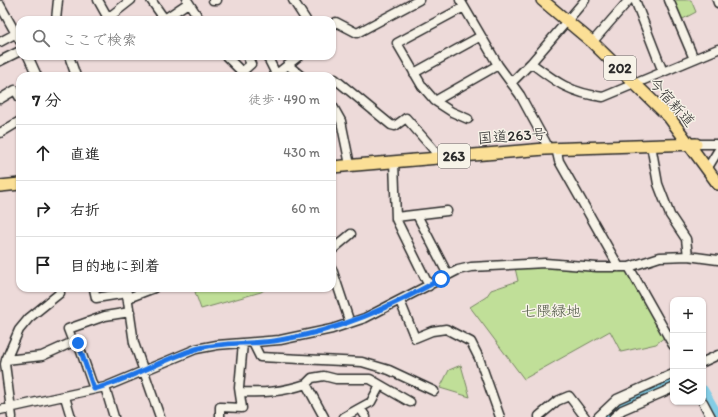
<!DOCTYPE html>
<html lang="ja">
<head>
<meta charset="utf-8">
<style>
	:root { --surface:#fff; --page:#f6f6f6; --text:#222; --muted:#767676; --line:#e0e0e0 }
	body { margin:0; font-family:Itim,"Klee One",sans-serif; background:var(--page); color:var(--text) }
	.controls { position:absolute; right:12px; bottom:12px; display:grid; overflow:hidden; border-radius:8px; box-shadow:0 1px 3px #0004 }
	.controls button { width:36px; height:36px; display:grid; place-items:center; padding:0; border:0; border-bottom:1px solid var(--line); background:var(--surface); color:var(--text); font:20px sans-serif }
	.stop { position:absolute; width:12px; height:12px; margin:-9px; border:3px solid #1a73e8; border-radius:50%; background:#fff }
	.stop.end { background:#1a73e8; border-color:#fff; box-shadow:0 1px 4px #0008 }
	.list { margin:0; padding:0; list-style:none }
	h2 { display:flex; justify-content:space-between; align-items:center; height:52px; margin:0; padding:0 16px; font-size:17px }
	h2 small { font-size:13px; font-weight:400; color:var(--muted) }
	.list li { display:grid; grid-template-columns:26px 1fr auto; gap:12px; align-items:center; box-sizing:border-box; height:56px; padding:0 16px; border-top:1px solid var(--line) }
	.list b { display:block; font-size:15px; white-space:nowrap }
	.list em { font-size:13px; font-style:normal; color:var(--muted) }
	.icon { flex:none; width:22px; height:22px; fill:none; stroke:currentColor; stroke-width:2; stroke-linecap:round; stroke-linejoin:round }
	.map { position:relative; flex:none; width:718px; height:417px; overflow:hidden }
	.search { position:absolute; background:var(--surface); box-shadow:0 1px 3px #0004; left:16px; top:16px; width:320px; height:44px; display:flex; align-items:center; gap:10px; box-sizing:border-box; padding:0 14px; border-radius:12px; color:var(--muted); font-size:15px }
	.panel { position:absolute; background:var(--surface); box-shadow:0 1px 3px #0004; left:16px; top:72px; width:320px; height:220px; border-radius:12px }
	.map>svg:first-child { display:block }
	.green { fill:#c0df98; stroke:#768562 }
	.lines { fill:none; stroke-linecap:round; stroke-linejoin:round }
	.river { stroke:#84cde5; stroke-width:10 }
	.minor-casing { stroke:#2b2b2b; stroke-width:11 }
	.highway-casing { stroke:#2b2b2b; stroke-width:14 }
	.minor { stroke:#f7f3e8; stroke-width:8 }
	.highway { stroke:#fbdf96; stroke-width:11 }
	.route { stroke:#1a73e8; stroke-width:5 }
	.labels { text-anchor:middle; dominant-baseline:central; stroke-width:3; stroke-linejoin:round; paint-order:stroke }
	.shield { fill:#f7f3e8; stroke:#686764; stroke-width:1 }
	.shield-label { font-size:14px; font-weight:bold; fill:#2b2b2b }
	.street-label { font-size:15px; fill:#2b2b2b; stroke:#f7f3e8 }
	.park-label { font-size:15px; fill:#505846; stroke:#f7f3e8 }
</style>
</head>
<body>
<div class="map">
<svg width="718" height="417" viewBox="0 0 718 417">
	<rect width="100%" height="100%" fill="#eddad9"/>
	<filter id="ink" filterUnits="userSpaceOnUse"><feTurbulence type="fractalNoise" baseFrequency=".025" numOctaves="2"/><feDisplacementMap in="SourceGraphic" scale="8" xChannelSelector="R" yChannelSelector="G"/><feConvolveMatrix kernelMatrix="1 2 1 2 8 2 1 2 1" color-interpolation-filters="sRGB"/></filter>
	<g filter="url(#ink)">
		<path class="green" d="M670 0H691L696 12 679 21Z
			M544 266 627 268 666 336 656 344 621 352 610 331 524 379 470 307 486 297 491 290 518 281 515 268Z
			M202 288H267L261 292 201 309 195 292Z
			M461 365 470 397 440 388 449 370Z"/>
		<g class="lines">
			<path class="river" d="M703 390 718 416
				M607 417C626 399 649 392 673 383"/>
			<g class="minor-casing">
				<path id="minor" d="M98 0 108 18 131 0
					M151 0 163 17 166 18 188 3
					M187 0 200 20
					M213 0H217
					M293 0 306 20
					M460 0 498 65 520 95 546 143 545 149
					M635 0 663 72
					M669 0 694 59
					M717 0 718 3
					M0 5 20 41
					M464 7 397 43 422 86 435 101 498 65
					M56 20 58 0
					M332 26 336 22 357 33 419 0
					M595 39 629 0
					M0 42 13 35
					M28 56 37 76
					M69 56 76 76
					M226 56 242 72
					M267 56 276 74
					M0 61 20 51
					M531 63 585 0
					M288 65 301 76
					M414 73 481 36
					M246 76 242 72 251 64 247 56
					M274 76 299 56
					M335 79 391 125 395 126 406 118 434 150 436 157
					M511 83 531 63C556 82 570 93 603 97L718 49
					M0 99 15 90 20 98
					M435 101 452 112 468 119
					M332 105 341 121 350 165
					M0 133 20 121
					M696 144H718
					M651 145 658 184 670 215 686 239 688 256
					M556 148 559 161 619 267
					M394 161 396 219 429 286
					M710 164 718 151
					M417 215 448 275
					M396 217 447 211
					M332 250 351 234
					M629 267 673 345
					M332 269 350 323
					M126 288 134 343 160 417
					M94 289 96 298 127 293
					M128 298 154 288
					M400 301 415 338 432 331 446 329 471 342 479 358 500 417
					M73 342 78 343 94 389
					M253 343 260 357 362 362 389 370 434 391
					M6 360 42 356 73 342 68 329 105 316 130 312
					M703 362 718 355
					M306 384 312 378 324 376 336 379H370L410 402
					M105 387 114 417
					M240 392C265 393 282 392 306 384L324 417
					M65 397 71 417
					M703 402 711 417
					M360 408 371 402 380 385
					M0 410 105 387 196 349 217 345 280 340 332 329 365 318 458 270 471 267 545 263 597 267H629L660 257 688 256 718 260
					M12 417 5 364 6 360 19 330 29 318 60 293 59 288
					M220 417V407L242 408 239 388 243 343
					M344 417 360 408 366 417
					M539 417V416L557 401 569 396 585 417
					M598 417 617 399 673 374
					M614 417 622 410 673 388"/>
			</g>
			<g class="highway-casing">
				<path id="highway" d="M542 0 592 42 669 117 718 184
					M332 167 545 149 696 144
					M0 186 20 184"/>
			</g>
			<use href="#minor" class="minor"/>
			<use href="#highway" class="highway"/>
		</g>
	</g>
	<g class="lines" filter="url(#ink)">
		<path class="route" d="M78 343 94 389C129 380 161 360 196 349 223 341 253 345 280 340 341 330 388 308 441 279"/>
	</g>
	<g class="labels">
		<g class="shield">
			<rect x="604" y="56" width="32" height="24" rx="3"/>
			<rect x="438" y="144" width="32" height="24" rx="3"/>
		</g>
		<g class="shield-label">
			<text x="620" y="68">202</text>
			<text x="454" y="156">263</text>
		</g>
		<g class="street-label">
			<text transform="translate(672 102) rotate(48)">今宿新道</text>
			<text transform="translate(512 136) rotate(-4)">国道263号</text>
		</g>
		<g class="park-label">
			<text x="551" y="311">七隈緑地</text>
		</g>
	</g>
</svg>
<div class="controls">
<button>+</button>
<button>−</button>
<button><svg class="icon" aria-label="layers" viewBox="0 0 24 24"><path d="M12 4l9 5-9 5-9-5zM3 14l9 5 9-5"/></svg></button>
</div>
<div class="stop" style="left:441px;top:279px"></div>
<div class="stop end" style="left:78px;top:343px"></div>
<div class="search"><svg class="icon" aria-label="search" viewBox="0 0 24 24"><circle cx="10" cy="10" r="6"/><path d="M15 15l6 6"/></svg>ここで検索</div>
<section class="panel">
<h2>7 分<small>徒歩 · 490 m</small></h2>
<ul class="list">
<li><svg class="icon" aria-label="ahead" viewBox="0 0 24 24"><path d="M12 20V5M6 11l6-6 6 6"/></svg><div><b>直進</b></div><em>430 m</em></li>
<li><svg class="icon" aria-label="right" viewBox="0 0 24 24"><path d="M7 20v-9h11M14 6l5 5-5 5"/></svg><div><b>右折</b></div><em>60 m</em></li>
<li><svg class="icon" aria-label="arrive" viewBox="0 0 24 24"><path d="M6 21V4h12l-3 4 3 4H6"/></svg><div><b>目的地に到着</b></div></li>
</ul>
</section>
</div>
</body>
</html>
